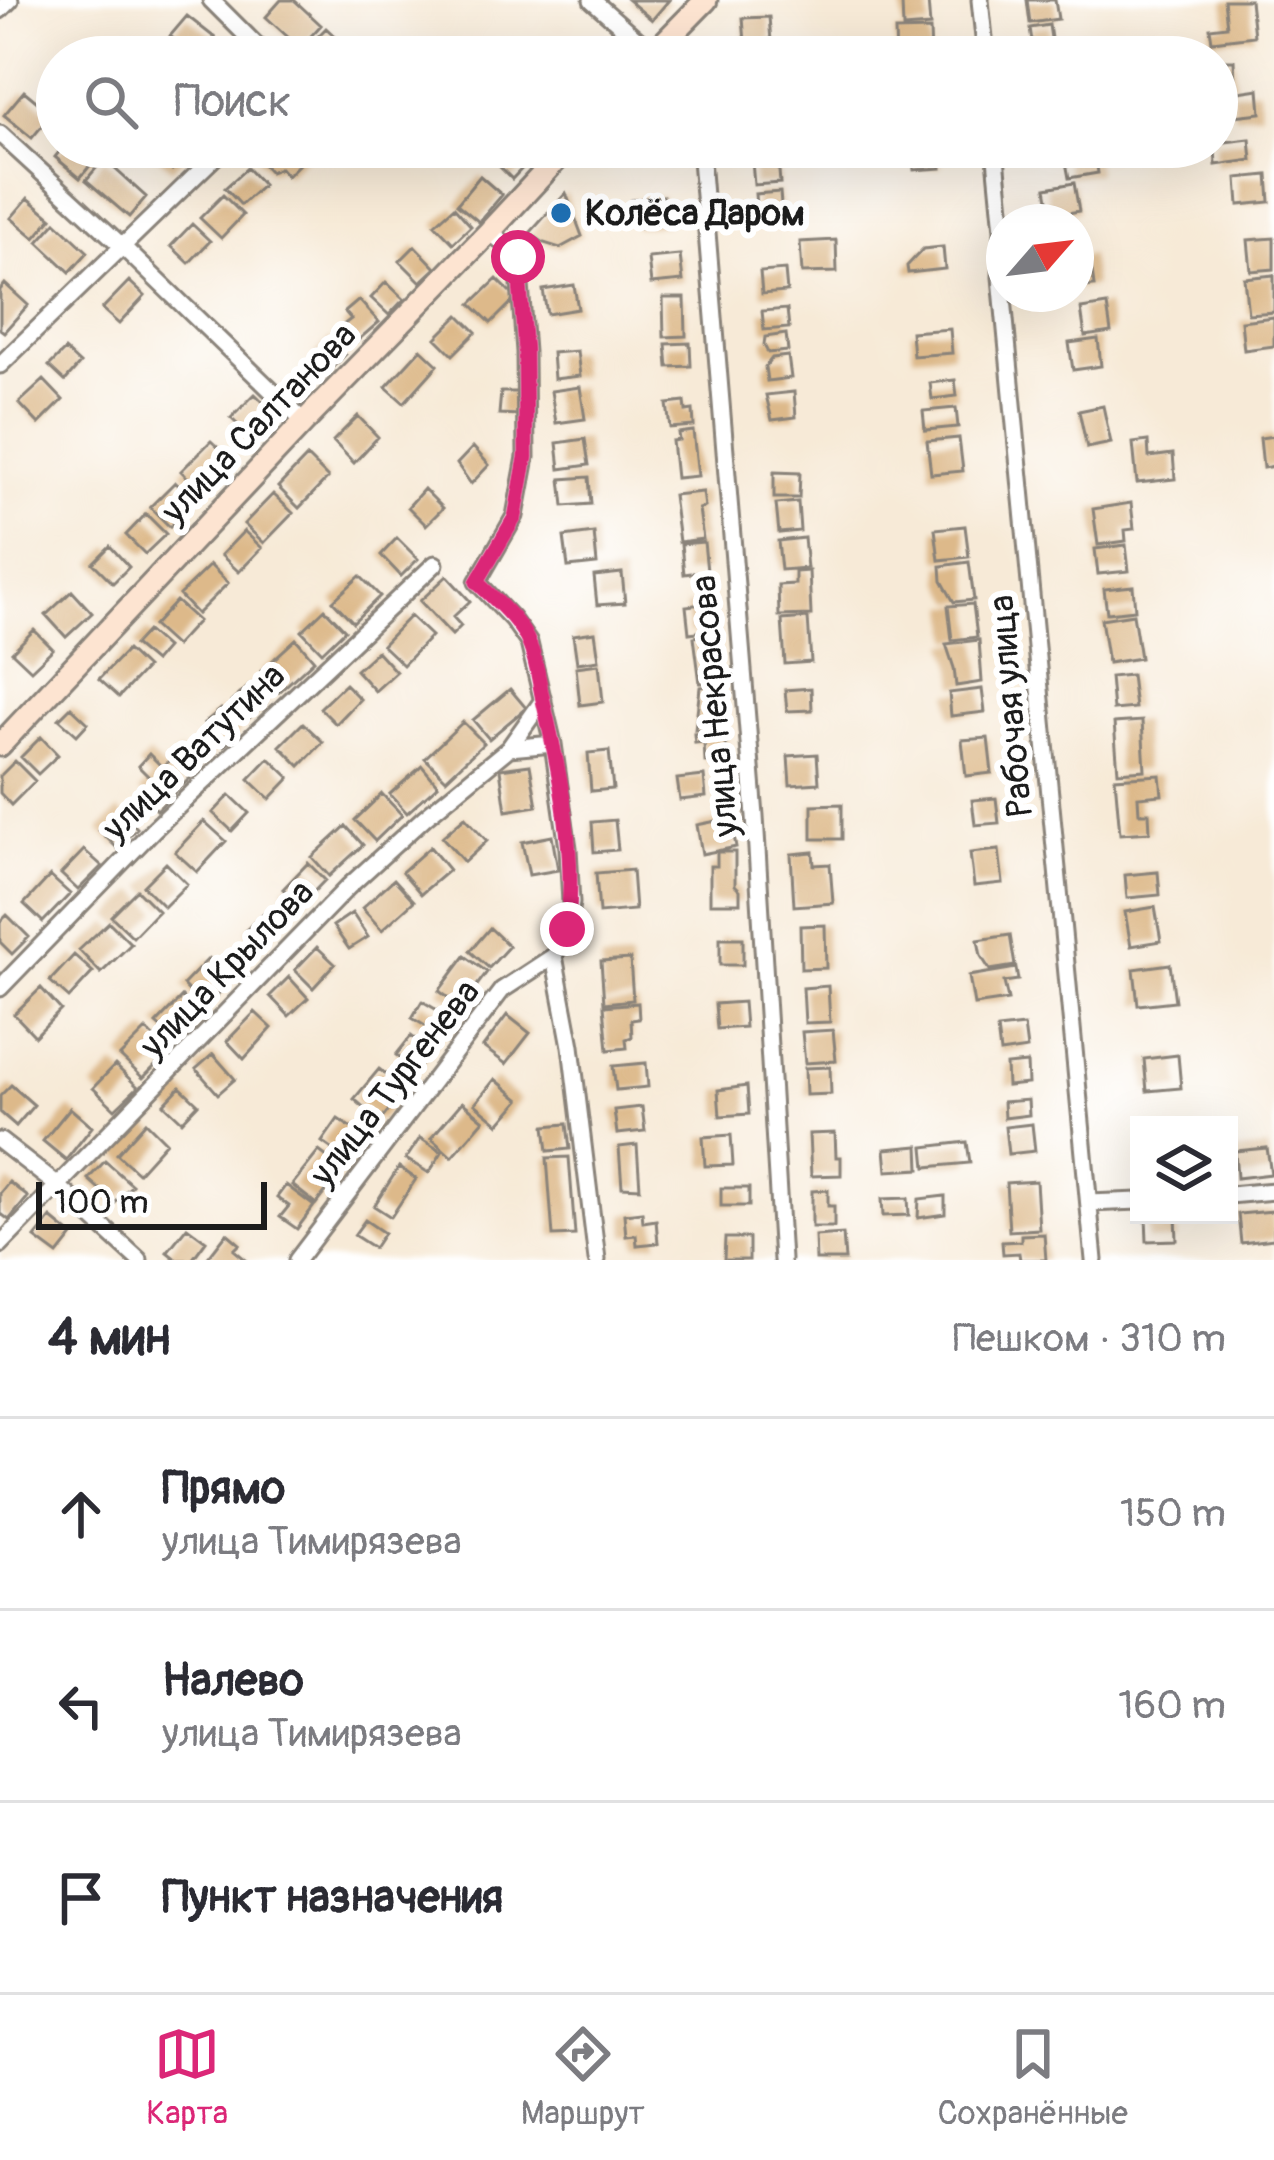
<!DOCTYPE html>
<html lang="ru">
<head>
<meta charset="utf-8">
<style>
	:root { --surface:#fff; --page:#f7f7f7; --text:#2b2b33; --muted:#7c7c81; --line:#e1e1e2; --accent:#db2777 }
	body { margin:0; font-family:Pangolin,sans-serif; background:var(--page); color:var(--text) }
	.controls { position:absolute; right:36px; bottom:36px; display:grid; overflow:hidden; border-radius:0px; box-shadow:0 12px 48px #0002 }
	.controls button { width:108px; height:108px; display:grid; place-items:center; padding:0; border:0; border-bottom:3px solid var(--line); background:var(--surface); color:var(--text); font:60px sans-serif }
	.compass { position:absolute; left:986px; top:204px; width:108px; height:108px; border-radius:50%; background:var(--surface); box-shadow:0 12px 48px #0002; rotate:62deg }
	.scale { position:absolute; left:36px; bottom:30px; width:231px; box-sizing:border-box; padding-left:12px; border:6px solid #1c1c1c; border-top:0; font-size:33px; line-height:42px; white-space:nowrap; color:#1c1c1c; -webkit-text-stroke:9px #fff; paint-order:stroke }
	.stop { position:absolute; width:36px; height:36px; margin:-27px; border:9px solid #db2777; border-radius:50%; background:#fff }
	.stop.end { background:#db2777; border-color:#fff; box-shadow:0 3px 12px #0008 }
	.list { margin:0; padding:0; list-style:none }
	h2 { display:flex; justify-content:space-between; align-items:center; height:156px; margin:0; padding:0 48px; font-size:51px }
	h2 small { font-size:39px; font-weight:400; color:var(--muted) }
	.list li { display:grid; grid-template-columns:78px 1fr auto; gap:36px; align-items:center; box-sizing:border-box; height:192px; padding:0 48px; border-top:3px solid var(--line) }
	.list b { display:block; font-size:45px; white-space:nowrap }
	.list p { margin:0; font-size:39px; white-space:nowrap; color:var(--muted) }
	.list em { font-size:39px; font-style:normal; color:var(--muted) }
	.icon { flex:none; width:66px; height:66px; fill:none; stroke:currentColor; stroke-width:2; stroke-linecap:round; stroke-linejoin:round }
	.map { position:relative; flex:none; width:1274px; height:1260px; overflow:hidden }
	.search { position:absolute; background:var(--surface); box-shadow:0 12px 48px #0002; left:36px; right:36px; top:36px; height:132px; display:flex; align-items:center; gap:30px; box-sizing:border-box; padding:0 42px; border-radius:66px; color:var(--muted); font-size:45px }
	.sheet { height:732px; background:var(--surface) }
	nav { display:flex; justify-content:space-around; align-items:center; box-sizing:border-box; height:168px; border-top:3px solid var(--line); background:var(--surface); font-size:33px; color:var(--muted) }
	nav a { display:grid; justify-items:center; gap:6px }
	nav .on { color:var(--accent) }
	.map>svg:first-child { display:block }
	.building { fill:#ddb98a }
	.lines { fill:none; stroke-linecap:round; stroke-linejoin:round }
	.minor-casing { stroke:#8a837a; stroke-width:21 }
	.secondary-casing { stroke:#8a837a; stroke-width:27 }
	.minor { stroke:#fff; stroke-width:15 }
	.secondary { stroke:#fde4d1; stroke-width:21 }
	.route { stroke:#db2777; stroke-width:15 }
	.poi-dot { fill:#1f6fb2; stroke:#fff; stroke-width:4.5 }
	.labels { text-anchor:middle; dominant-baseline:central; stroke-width:12; stroke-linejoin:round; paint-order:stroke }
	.poi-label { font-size:36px; font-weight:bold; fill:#1c1c1c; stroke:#fff; text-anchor:start }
	.street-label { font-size:36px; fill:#1c1c1c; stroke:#fff }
</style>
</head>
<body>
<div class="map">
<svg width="1274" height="1260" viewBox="0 0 1274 1260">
	<rect width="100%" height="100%" fill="#fff"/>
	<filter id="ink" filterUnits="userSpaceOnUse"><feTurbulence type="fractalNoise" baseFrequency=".00833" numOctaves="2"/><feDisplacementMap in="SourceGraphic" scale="24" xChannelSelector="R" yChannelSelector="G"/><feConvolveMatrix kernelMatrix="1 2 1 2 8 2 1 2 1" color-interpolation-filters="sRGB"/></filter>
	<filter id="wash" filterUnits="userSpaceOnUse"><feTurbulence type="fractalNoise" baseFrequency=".004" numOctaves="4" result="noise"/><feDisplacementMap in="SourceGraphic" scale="48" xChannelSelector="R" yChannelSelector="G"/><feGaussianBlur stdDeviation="2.7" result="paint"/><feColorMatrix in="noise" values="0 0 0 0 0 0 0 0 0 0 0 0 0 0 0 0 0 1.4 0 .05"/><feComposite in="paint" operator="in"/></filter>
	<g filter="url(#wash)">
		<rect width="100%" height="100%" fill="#f7ead7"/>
		<g id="blocks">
			<path class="building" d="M281 0H294L321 25 300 48 266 17Z
				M628 0H669L652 20Z
				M1027 0H1055L1058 19 1030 23Z
				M1224 0H1250L1254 36 1212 41 1210 28 1227 26Z
				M928 1 930 26 903 28 902 3Z
				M187 16 219 41 206 57H195L170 36Z
				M769 17 771 41 745 42 743 18Z
				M1049 25 1052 45 1033 48 1030 28Z
				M326 28 357 57H309L303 52Z
				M930 30 931 57H896L895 31Z
				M1217 60H1234L1235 86H1217Z
				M1259 89 1261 113 1234 116 1232 93Z
				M24 91 52 114 32 138 4 115Z
				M1250 139 1252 160 1216 165 1215 147 1217 143Z
				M63 147H83L96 158 80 178 55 157Z
				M162 147H192L172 170 155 155Z
				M268 147H316L287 176 280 168 270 172 257 158Z
				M504 147H523L533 157 512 179 492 159Z
				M912 147H939L941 168 914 170Z
				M1095 152 1098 173 1069 178 1065 157Z
				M104 159 146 197 129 217 86 180Z
				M778 159 780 183 754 185 752 161Z
				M247 168 263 185 241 205 225 188Z
				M1268 175 1270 202 1239 205 1237 178Z
				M480 176 502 195 479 222 457 204Z
				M1074 183 1079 211 1051 216 1046 188Z
				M780 192 782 217 757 218 755 194Z
				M566 193 582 236 560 248 544 243 530 233Z
				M223 195 243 215 221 238 200 218Z
				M663 196 667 224 635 228 631 200Z
				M28 198 52 218 35 238 11 218Z
				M454 207 471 226 453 243 435 224Z
				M56 222 88 252 70 272 38 242Z
				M192 224 210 241 189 263 171 246Z
				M1274 238V269L1251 271 1248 240Z
				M836 240 837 272 802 273 800 242Z
				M415 246 436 268 421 282 400 261Z
				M943 247 945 269 908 273 907 266 923 249Z
				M680 255 683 281 651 284 648 258Z
				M1090 255 1094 286 1076 288V257Z
				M785 270 787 292 762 294 760 272Z
				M1274 275V312L1248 314 1244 278Z
				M497 279 516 298 491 323 471 304Z
				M129 281 145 296 119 324 102 309Z
				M386 282 404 299 389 315 371 298Z
				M5 284 28 305 4 332 0 329V290Z
				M574 285 578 309 547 314 543 290Z
				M663 298H685L686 336 664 337Z
				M359 300 379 322 356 342 342 326 351 319 345 312Z
				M1107 305 1111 332 1085 336 1081 309Z
				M787 309 789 328 764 330 762 311Z
				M459 315 476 332 453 355 436 338Z
				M1274 317V346L1244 350 1241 321Z
				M950 329 952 353 913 356 911 332Z
				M786 334 788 351 768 353 764 345 765 337Z
				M330 339 345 355 330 370 315 354Z
				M1098 339 1101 366 1073 370 1069 343Z
				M690 343 691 366 668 367 666 344Z
				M421 349 438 365 404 403 386 387Z
				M65 350 80 364 65 381 49 366Z
				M577 351 580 376 554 379 552 353Z
				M788 356 791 378 767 381 765 367 772 358Z
				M44 380 63 400 39 424 19 403Z
				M955 380 957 396 932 399 930 383Z
				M580 387 585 419 556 423 551 391Z
				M501 392H521L520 415 499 414Z
				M794 392 796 417 772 420 766 395Z
				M255 394 277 416 253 440 231 418Z
				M685 402 686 411 693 410 694 426 670 428 667 404Z
				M1103 406 1111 443 1087 448 1079 411Z
				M956 408 958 427 925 430 923 411Z
				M358 416 378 437 354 463 333 441Z
				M693 431 698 476 676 478 672 441 679 440 678 433Z
				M1274 436V466L1263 468 1260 438Z
				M959 438 963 471 931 474 927 441Z
				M585 439 589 465 560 469 557 443Z
				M211 441 235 463 204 494 181 471Z
				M1148 441 1149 457 1173 454 1175 479 1137 483 1133 443Z
				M473 447 489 465 471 484 457 464Z
				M307 457 328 478 299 508 278 487Z
				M774 472 800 473 799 498H774Z
				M589 477 591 504 564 506 561 479Z
				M175 482 195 501 170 527 150 507Z
				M424 489 443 508 426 525 408 507Z
				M703 492 705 507 699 509 703 539 679 542 673 495Z
				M273 494 293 513 264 543 244 524Z
				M798 502 800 531 779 533 776 504Z
				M1131 503 1134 529 1125 530 1126 541 1098 545 1093 509Z
				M146 514 166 534 145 554 126 535Z
				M965 526 969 557 939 560 935 529Z
				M244 531 262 548 239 572 221 555Z
				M594 533 597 564 568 567 564 537Z
				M397 538 418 559 401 576 381 555Z
				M804 538 807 568 781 570 778 541Z
				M704 542 707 571 684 574 681 544Z
				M1126 545 1129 571 1098 574 1095 549Z
				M110 546 129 567 113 583 93 563Z
				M969 562 974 600 954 602 942 581 941 566Z
				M210 565 228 583 197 614 179 595Z
				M809 571 811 615 779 616 778 585 795 584V572Z
				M622 573 625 603 597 605 594 576Z
				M360 576 380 596 353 622 333 601Z
				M447 576 470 601 453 617 461 626 452 635 420 601Z
				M1133 586 1135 610 1107 613 1104 589Z
				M72 591 92 613 66 637 46 615Z
				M176 601 198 621 175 646 153 626Z
				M711 603 714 630 689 633 686 606Z
				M973 604 977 637 952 640 948 606Z
				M325 609 345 630 322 652 302 631Z
				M1133 614 1140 658 1108 663 1101 619Z
				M410 616 431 636 403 665 382 645Z
				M808 618 811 662 785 664 782 620Z
				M34 630 53 649 31 670 12 652Z
				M147 631 166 648 154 662 134 645Z
				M595 632 599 660 577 663 573 635Z
				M714 634 720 681 700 683 694 637Z
				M296 639 314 660 279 692 261 671Z
				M979 640 982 682 956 686 954 668 946 644Z
				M127 650 146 668 119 697 99 679Z
				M377 651 396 672 375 691 356 670Z
				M599 664 603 702 580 705 576 667Z
				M1131 675 1135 708 1113 710 1110 677Z
				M251 684 267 702 247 720 231 702Z
				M345 684 360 699 336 724 320 708Z
				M720 685 723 726 695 730 700 687Z
				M811 688 812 710 787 711 785 690Z
				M510 689 526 708 489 739 473 720Z
				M982 689 985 712 951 716 949 693Z
				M71 707 88 723 77 735 59 719Z
				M221 709 240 732 224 746 204 723Z
				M1142 721 1145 770 1118 772 1114 723Z
				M463 722 484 743 446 779 425 758Z
				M303 723 323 742 300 766 280 746Z
				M725 732 727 761 705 762 704 742 695 743 694 734Z
				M41 737 58 755 38 774 21 757Z
				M988 738 992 773 966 776 962 740Z
				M204 741 215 752 184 784 165 765 179 751 187 758Z
				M609 751 613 789 591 791 588 753Z
				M149 754 181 786 157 810 139 791 151 779 138 766Z
				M817 754 819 783 790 785 788 756Z
				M269 758 290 778 270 799 249 779Z
				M15 761 35 781 11 805 0 793V776Z
				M530 765 537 806 506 811 500 769Z
				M422 766 438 785 407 813 390 794Z
				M1160 775 1162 795 1138 797 1139 813H1149L1150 832 1120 834 1115 778Z
				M704 776 706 797 680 800 677 779Z
				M382 794 402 815 375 841 355 820Z
				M230 795 249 813 232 831 213 813Z
				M996 798 999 823 975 825 972 800Z
				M842 804V839H812V805Z
				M119 810 137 828 117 848 99 830Z
				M465 817 487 841 464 862 442 837Z
				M731 818 736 847 702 854 697 825Z
				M615 820 618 850 594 852 592 822Z
				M204 821 226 841 197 872 175 852Z
				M346 826 363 845 329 876 312 857Z
				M552 836 558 870 529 875 522 842Z
				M430 847 449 870 421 894 402 872Z
				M84 850 102 866 78 890 61 874Z
				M999 850 1003 883 974 886 970 853Z
				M717 852H735V885L740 890V903H710V866H717Z
				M813 852 814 865 830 864 833 903 794 906 791 854Z
				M166 863 187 884 164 907 143 886Z
				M308 863 325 880 300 906 283 889Z
				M632 870 635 910 599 913 596 873Z
				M1158 872 1160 895 1127 898 1125 875Z
				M50 876 70 894 43 922 24 904Z
				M394 879 414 901 382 930 362 908Z
				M137 890 158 911 133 937 111 916Z
				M1155 907 1161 941 1131 946 1125 912Z
				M269 908 284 924 261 945 246 930Z
				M352 913 368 937 349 949 333 926Z
				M7 915 29 937 12 954 0 942V922Z
				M109 922 131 944 101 973 79 950Z
				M825 925 826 968 801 969 800 926Z
				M490 928 509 946 489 968 470 951Z
				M1010 935 1015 966 990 970 981 956 978 940Z
				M720 938H743V965H720Z
				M317 947 335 964 313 988 295 970Z
				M74 955 93 972 69 998 50 981Z
				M465 956 487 972 461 1007 439 991Z
				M209 958 232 979 205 1008 183 985Z
				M630 959 633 1000 604 1003 601 961Z
				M1170 964 1175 1001 1138 1005 1134 969Z
				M1016 968 1018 980 1004 982 1008 1000 974 1005 969 976Z
				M289 977 308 998 289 1016 270 996Z
				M828 986 830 1022 805 1023 803 988Z
				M41 988 61 1010 35 1036 14 1014Z
				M182 997 200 1015 175 1041 156 1024Z
				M422 1001 452 1019 442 1036 412 1018Z
				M743 1002 745 1027 717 1029 715 1004Z
				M638 1003 639 1019 631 1020 632 1037 626 1039 627 1048 608 1050 604 1006Z
				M255 1012 272 1028 244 1059 227 1041Z
				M507 1015 530 1033 506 1064 483 1047Z
				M1024 1026 1027 1049 1000 1053 997 1029Z
				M146 1030 169 1052 143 1078 120 1056Z
				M833 1030 836 1061 805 1063 802 1032Z
				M411 1036 431 1051 416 1071 396 1055Z
				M213 1054 235 1079 218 1094 196 1069Z
				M1178 1055 1181 1088 1147 1091 1144 1059Z
				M646 1063 648 1087 616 1090 613 1066Z
				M1027 1063 1028 1084 1007 1086 1006 1065Z
				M115 1065 138 1087 115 1109 93 1088Z
				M830 1067 831 1094 806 1095 805 1068Z
				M379 1069 405 1090 380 1121 354 1099Z
				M495 1079 520 1100 499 1124 475 1104Z
				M11 1085 34 1105 16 1126 0 1112V1096Z
				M747 1086 749 1114 720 1116 718 1090Z
				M180 1087 198 1104 182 1121 164 1104Z
				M1028 1100 1029 1115 1004 1118 1003 1102Z
				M462 1102 484 1120 452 1157 431 1138Z
				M642 1107 645 1131 617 1134 614 1110Z
				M70 1108 92 1127 66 1160 43 1141Z
				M338 1119 365 1137 349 1161 322 1142Z
				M146 1122 166 1142 138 1173 117 1154Z
				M567 1124 570 1149 548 1151 545 1126Z
				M1032 1124 1035 1151 1008 1154 1005 1127Z
				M835 1133 836 1157H841V1175L811 1176 809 1134Z
				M731 1135 733 1165 705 1166 703 1137Z
				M420 1138 442 1152 429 1173 406 1159Z
				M967 1142 970 1163 926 1167 924 1147Z
				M637 1145 640 1188 622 1187 619 1147Z
				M919 1146 920 1169 887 1171 885 1149Z
				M1267 1148 1271 1174 1237 1178 1235 1151Z
				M319 1151 343 1169 316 1204 292 1185Z
				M569 1157 575 1235 553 1236 547 1158Z
				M105 1161 132 1185 115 1203 88 1179Z
				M399 1167 416 1179 391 1217 374 1206Z
				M1036 1181 1039 1229 1009 1231 1006 1183Z
				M9 1182 28 1197 9 1220 0 1213V1193Z
				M286 1185 314 1206 297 1229 280 1217 289 1206 277 1197Z
				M721 1188H749V1206H721Z
				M828 1190V1206H834V1227H812V1191Z
				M945 1196V1214L918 1218 919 1199Z
				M908 1198 909 1215 883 1216 882 1199Z
				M1274 1211V1239L1241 1243 1238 1214Z
				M642 1212 643 1222 656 1220 658 1243 637 1245 636 1235 626 1236 624 1214Z
				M1146 1216H1176L1177 1240 1147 1241Z
				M51 1218 73 1236 58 1255 35 1238Z
				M365 1220 384 1233 374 1248 354 1235Z
				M187 1227 206 1241 192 1260H177L167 1252Z
				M227 1233 240 1244 234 1250 246 1260H206Z
				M843 1234 845 1260H816L815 1236Z
				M1044 1234 1046 1260H1020L1019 1253 1003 1254 1002 1242 1021 1241V1235Z
				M725 1238H749V1260H724Z"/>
		</g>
	</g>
	<g filter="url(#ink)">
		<use href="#blocks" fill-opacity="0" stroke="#8a837a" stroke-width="3"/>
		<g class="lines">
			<g class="minor-casing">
				<path id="minor" d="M211 0 260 49 265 57
					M592 0 657 57
					M980 0 986 57
					M0 10 10 0
					M0 134 123 247 304 422
					M377 147 381 149
					M700 147 755 816 782 1260
					M995 147 1003 230 1001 277 1094 1260
					M490 231 518 257 525 352 526 457 515 516 477 582 512 619 529 643 553 744 568 848 571 903 567 929 554 956 571 1046 597 1260
					M0 365 225 147
					M509 748 553 744
					M0 988 154 829 435 564
					M0 1141 58 1186 139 1260
					M1229 1195 1274 1191
					M1089 1203 1139 1201
					M0 1245 348 887 425 817 509 748 543 700
					M297 1260 502 990 554 956"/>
			</g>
			<g class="secondary-casing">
				<path id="secondary" d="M650 57 706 0
					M0 745 304 422 490 231 568 147"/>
			</g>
			<use href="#minor" class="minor"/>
			<use href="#secondary" class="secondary"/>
		</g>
	</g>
	<g class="lines" filter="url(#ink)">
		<path class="route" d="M518 257 525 352 526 457 515 517 477 582C495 600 521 621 530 646 537 662 539 682 543 700 560 773 577 854 567 929"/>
	</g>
	<circle class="poi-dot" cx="561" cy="213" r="12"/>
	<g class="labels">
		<g class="poi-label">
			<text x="585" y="213">Колёса Даром</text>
		</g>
		<g class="street-label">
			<text transform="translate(259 423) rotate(-46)">улица Салтанова</text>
			<text transform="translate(715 706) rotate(-95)">улица Некрасова</text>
			<text transform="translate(1011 706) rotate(-95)">Рабочая улица</text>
			<text transform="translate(194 752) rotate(-44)">улица Ватутина</text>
			<text transform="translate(227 969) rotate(-46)">улица Крылова</text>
			<text transform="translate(395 1083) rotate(-52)">улица Тургенева</text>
		</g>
	</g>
</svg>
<div class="controls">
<button><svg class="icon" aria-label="layers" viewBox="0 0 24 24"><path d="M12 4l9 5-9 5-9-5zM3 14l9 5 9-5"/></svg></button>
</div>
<svg class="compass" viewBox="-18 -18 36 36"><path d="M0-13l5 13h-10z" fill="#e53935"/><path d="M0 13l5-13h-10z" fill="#7c7c81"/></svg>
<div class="scale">100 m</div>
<div class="stop" style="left:518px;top:257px"></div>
<div class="stop end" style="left:567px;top:929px"></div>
<div class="search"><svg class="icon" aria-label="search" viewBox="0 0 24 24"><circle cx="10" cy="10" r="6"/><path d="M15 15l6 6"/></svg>Поиск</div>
</div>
<section class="sheet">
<h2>4 мин<small>Пешком · 310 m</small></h2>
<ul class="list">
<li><svg class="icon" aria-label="ahead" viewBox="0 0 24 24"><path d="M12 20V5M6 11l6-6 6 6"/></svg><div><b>Прямо</b><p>улица Тимирязева</p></div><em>150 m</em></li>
<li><svg class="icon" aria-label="left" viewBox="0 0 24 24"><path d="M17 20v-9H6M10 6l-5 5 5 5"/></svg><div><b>Налево</b><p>улица Тимирязева</p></div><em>160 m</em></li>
<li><svg class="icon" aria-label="arrive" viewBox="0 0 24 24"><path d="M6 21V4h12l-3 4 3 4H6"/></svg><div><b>Пункт назначения</b></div></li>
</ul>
</section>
<nav>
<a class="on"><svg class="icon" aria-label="map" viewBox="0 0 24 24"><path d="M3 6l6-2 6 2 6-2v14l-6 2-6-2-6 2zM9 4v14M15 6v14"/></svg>Карта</a>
<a><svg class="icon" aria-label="directions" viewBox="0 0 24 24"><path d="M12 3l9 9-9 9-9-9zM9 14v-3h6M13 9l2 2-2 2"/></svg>Маршрут</a>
<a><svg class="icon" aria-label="saved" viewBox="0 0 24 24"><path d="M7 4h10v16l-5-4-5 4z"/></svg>Сохранённые</a>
</nav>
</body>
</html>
